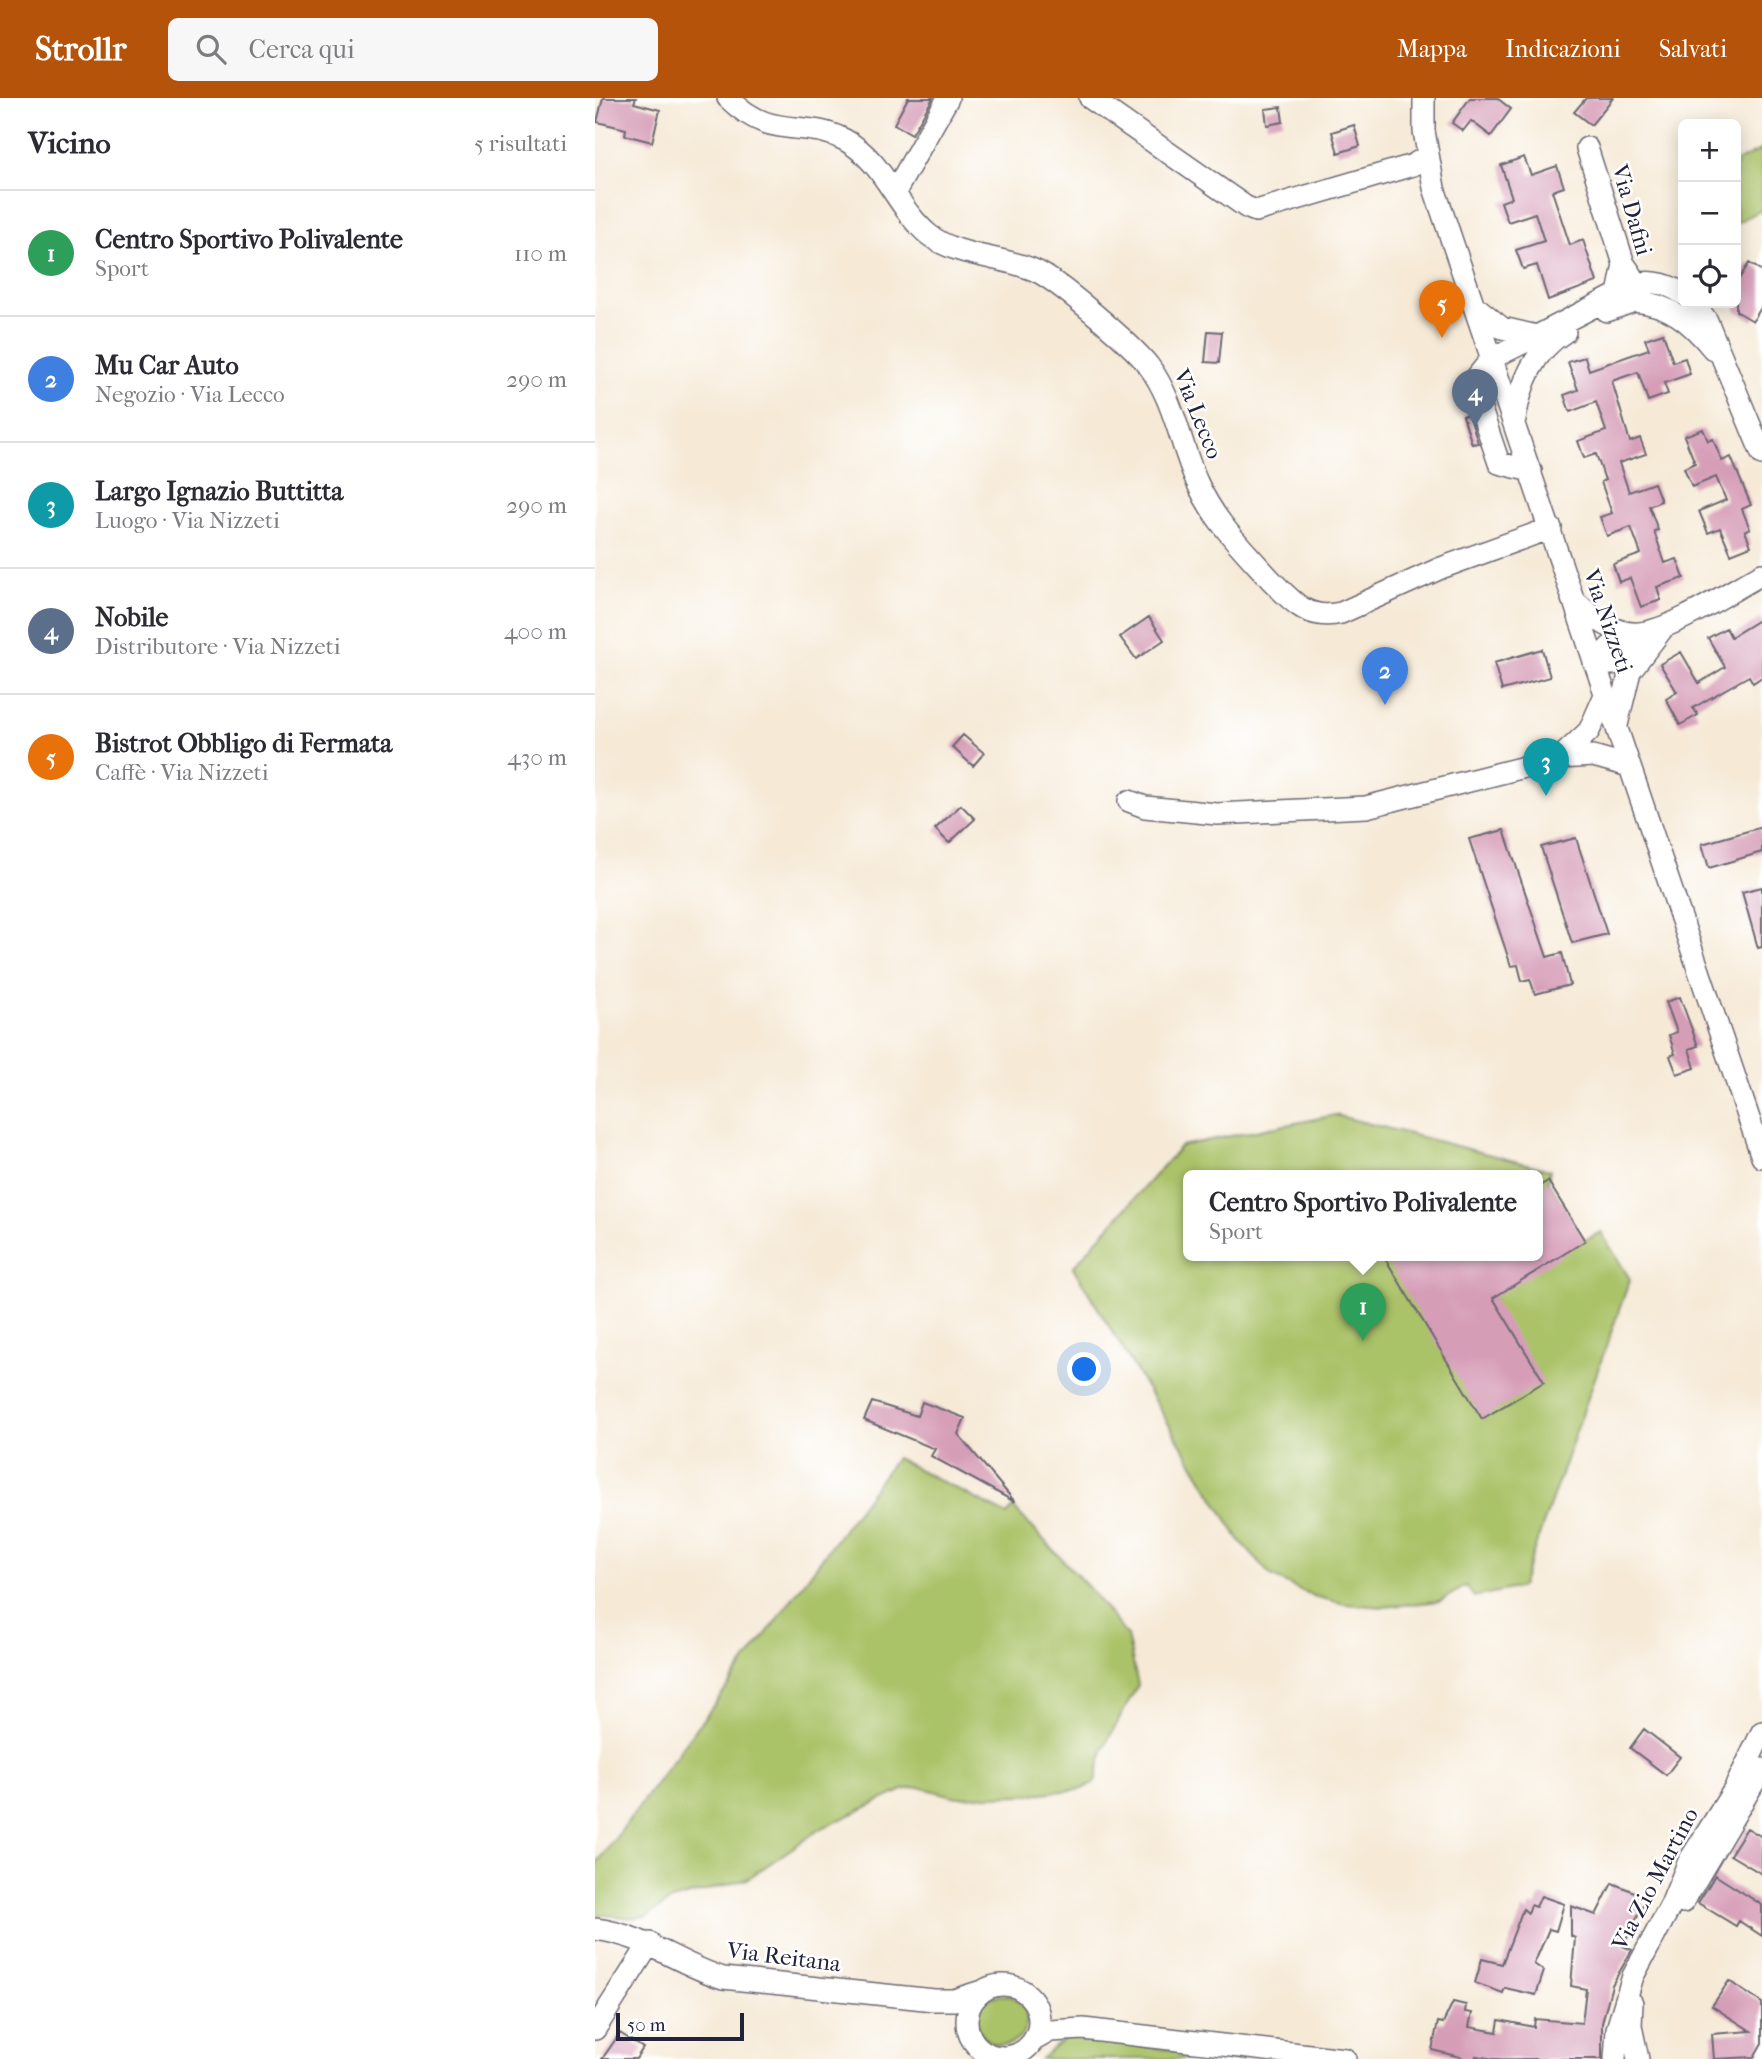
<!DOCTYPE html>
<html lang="it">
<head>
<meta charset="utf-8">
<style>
	:root { --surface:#fff; --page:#f7f7f7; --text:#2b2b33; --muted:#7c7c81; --line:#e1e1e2; --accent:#b45309 }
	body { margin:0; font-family:"IM FELL French Canon",serif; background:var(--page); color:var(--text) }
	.controls { position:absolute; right:21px; top:21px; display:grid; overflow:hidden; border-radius:10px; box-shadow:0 4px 18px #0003 }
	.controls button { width:63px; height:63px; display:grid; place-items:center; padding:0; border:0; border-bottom:2px solid var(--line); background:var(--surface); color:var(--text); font:35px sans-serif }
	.scale { position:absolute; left:21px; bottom:18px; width:128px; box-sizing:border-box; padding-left:7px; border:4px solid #22223b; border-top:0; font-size:19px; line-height:24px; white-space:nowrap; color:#22223b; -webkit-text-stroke:5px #fff; paint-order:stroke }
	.you { position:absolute; left:490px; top:1272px; width:24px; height:24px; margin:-18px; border:5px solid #fff; border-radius:50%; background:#1a73e8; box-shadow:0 0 0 10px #1a73e833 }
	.badge { display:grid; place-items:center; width:46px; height:46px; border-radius:50%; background:var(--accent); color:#fff; font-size:23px; font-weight:700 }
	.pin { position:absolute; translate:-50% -58px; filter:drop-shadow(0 2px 4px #0008) }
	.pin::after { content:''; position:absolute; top:37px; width:24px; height:21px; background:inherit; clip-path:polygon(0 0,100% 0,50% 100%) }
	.popup { position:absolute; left:588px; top:1072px; width:360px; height:91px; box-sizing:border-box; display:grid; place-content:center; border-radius:10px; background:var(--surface); filter:drop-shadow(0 2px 5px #0005); font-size:23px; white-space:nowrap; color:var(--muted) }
	.popup b { font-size:26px; color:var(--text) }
	.popup::after { content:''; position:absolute; left:50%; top:100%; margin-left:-14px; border:14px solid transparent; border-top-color:var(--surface) }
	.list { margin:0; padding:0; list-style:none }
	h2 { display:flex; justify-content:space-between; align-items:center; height:91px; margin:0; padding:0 28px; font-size:30px }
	h2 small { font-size:23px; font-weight:400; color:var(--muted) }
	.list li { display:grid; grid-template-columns:46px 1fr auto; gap:21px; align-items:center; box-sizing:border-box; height:126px; padding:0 28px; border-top:2px solid var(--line) }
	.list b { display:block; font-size:26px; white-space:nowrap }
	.list p { margin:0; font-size:23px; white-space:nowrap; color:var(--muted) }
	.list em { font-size:23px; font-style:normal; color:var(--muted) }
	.icon { flex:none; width:38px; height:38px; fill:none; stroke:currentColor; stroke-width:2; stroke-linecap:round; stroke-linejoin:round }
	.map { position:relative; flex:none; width:1167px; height:1961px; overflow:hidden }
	header { display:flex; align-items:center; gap:42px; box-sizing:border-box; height:98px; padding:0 35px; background:var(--accent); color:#fff }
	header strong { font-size:33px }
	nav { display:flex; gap:38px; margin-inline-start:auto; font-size:24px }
	.search { width:490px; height:63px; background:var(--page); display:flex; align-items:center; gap:18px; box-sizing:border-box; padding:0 24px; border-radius:10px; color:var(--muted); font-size:26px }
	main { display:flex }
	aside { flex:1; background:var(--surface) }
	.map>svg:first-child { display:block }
	.green { fill:#aac267; stroke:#667251; stroke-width:2; fill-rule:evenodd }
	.building { fill:#d69db7 }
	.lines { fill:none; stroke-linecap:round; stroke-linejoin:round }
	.minor-casing { stroke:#6c6872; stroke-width:24 }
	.minor { stroke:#fff; stroke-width:21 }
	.labels { text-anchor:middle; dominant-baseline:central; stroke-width:5; stroke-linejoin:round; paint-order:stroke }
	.street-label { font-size:23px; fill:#22223b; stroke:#fff }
</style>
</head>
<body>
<header>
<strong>Strollr</strong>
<div class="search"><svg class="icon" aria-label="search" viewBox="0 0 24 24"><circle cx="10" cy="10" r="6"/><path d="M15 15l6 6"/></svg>Cerca qui</div>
<nav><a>Mappa</a><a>Indicazioni</a><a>Salvati</a></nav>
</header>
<main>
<aside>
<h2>Vicino<small>5 risultati</small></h2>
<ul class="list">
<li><span class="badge" style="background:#2e9e5b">1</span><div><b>Centro Sportivo Polivalente</b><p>Sport</p></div><em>110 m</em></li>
<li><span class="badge" style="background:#3f7fe0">2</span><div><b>Mu Car Auto</b><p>Negozio · Via Lecco</p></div><em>290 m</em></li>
<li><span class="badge" style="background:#0f9aa8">3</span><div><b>Largo Ignazio Buttitta</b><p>Luogo · Via Nizzeti</p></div><em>290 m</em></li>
<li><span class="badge" style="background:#5c6f8a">4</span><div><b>Nobile</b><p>Distributore · Via Nizzeti</p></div><em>400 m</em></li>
<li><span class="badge" style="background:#e8710a">5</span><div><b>Bistrot Obbligo di Fermata</b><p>Caffè · Via Nizzeti</p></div><em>430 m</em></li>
</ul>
</aside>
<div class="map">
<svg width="1167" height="1961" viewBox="0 0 1167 1961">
	<rect width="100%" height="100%" fill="#fff"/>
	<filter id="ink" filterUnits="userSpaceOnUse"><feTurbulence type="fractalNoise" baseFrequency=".0143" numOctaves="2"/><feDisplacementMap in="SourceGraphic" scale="14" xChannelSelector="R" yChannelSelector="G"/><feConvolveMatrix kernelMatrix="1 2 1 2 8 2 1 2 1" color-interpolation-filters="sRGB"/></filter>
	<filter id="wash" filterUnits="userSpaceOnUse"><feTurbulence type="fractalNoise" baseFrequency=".00686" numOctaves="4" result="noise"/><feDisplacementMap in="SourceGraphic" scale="28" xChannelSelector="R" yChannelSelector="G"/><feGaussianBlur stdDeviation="1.57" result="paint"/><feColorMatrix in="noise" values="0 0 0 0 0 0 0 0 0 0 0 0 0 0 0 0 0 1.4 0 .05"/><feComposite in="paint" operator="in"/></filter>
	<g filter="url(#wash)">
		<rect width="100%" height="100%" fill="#f6ead7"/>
		<path class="green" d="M1167 51V112L1141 125V64Z
			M740 1017 955 1072 953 1083 989 1143 1006 1134 1035 1181 926 1489 879 1499 871 1488 845 1503 789 1509 750 1506 718 1498 676 1478 645 1443 478 1169 586 1048ZM593 1077H943V1157H593Z
			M301 1360 412 1417 418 1409 493 1489 532 1538 543 1587 509 1649 500 1684 487 1691 427 1697 362 1699 324 1689 308 1692 225 1731 152 1781 77 1802 52 1818 37 1820 0 1816V1768Z
			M382 1922a25 25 0 1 1 50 0a25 25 0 1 1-50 0Z
			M472 1938 649 1961H446Z"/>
		<g id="blocks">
			<path class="building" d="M8 0H41L39 5 65 12 57 44 30 37 31 31 2 24Z
				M313 0H338L317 36 299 26Z
				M875 0H902L916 11 896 38 876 23 868 33 857 25Z
				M991 0H1018L996 27 979 14Z
				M686 9 688 24 672 27 670 11Z
				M759 27 765 48 743 55 737 34Z
				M929 59 936 77 962 68 969 89 957 93 975 147 988 142 1002 184 953 202 942 167 928 171 921 152 949 143 940 115 913 124 906 104 917 100 906 67Z
				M1154 165 1167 173V208L1158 223 1141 213V186Z
				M613 233 627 234 624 265 610 264Z
				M1068 235 1078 264 1090 260 1095 276 1069 285 1073 296 1053 303 1043 274 1017 283 1035 344 1045 340 1051 356 1024 365 1034 394 1059 385 1066 403 1054 408 1063 432 1059 433 1070 465 1082 461 1089 480 1062 489 1066 502 1046 509 1035 480 1024 484 1018 466 1046 456 1036 429 1012 438 1005 419 1017 415 1006 384 1010 382 1001 356 989 360 983 343 1011 333 1001 304 975 314 969 297 983 292 973 264 990 259 994 272 1054 251 1050 241Z
				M874 316 883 345 877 346 868 318Z
				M1108 331 1113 343 1118 341 1127 363 1136 359 1156 407 1147 411 1155 431 1150 433 1156 448 1136 456 1125 430 1113 435 1104 413 1131 402 1121 379 1097 389 1089 370 1100 365 1089 338Z
				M554 519 569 542 541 561 525 539Z
				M1167 520V579L1158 585 1154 578 1129 592 1098 610 1103 617 1085 627 1071 601 1082 594 1065 566 1086 554 1104 585 1130 569 1113 540 1131 530 1136 539Z
				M947 551 955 579 907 592 899 565Z
				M368 637 389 655 378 668 357 649Z
				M366 707 380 721 354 745 340 731Z
				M1167 729V754L1114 770 1107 746Z
				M909 732 952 859 967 855 975 887 940 896 935 881 927 883 923 867 916 868 874 741Z
				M981 740 1012 836 977 845 946 749Z
				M1167 789V849L1163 850 1147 794Z
				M1085 899 1103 948 1094 951 1100 970 1082 976 1075 958 1080 956 1074 937 1082 934 1071 904Z
				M953 1083 990 1143 898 1200 949 1284 887 1321 788 1157H943V1089Z
				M277 1304 322 1318 327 1304 370 1320 363 1336 420 1404 336 1358 340 1351 269 1322Z
				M1049 1631 1085 1659 1071 1677 1035 1650Z
				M1152 1730 1167 1739V1776L1135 1757Z
				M1120 1777 1167 1807V1838L1144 1823 1141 1828 1103 1805Z
				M1017 1785 1052 1799 1028 1848 1037 1852 1017 1887 1007 1925V1961H900L881 1958V1961H873L837 1952 843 1924 848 1925 858 1904 871 1907 870 1914 877 1915 874 1929 902 1934 904 1922 939 1929 940 1921 987 1925 991 1891 976 1888 980 1840 976 1838V1808L1001 1817Z
				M946 1798 969 1806 961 1833 954 1831 939 1866 949 1873 941 1897 910 1890 908 1895 880 1885 887 1861 907 1866 928 1811 933 1815 936 1807 941 1809Z
				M1134 1883 1167 1905V1945L1159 1959 1119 1961 1117 1936 1156 1933 1117 1908Z
				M25 1935 48 1950 41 1961H7Z"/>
		</g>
	</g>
	<g filter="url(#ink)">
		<use href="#blocks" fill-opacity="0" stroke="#6c6872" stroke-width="2"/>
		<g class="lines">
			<g class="minor-casing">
				<path id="minor" d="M133 0C179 45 206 19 250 42 289 63 301 110 334 137 362 159 407 158 439 172 463 182 536 246 553 267 579 301 585 346 602 384 619 423 647 450 675 481 697 503 712 523 746 515L846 470 956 430
					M495 0 651 109 661 113 818 67 832 58
					M829 0V33L839 90 1167 1059
					M300 94 353 0
					M1030 191C1048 180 1071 184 1088 196
					M1039 203C1075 206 1096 224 1118 251
					M1099 205 1112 223 1167 356
					M881 209 907 230 942 238 1023 196 1029 166 992 50
					M1012 213 1039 203C1046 187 1038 178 1029 166
					M920 321C926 286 938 253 970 234
					M936 373 904 365 877 285 897 260 942 238
					M977 501C996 517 1017 537 1044 535 1076 533 1137 492 1167 476
					M999 565 1018 566 1049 549
					M999 565 1016 548 1043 536
					M1022 627 1035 573 1068 530
					M965 660 994 633 1010 597
					M534 703 550 709 622 716 771 709 965 660 998 658 1034 668
					M1088 1804 1167 1671
					M0 1831C53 1838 80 1865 128 1880L339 1902H359L387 1893
					M372 1923a36 36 0 1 1 72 0a36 36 0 1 1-72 0Z
					M1037 1905 1036 1928 1043 1961
					M0 1931 55 1845
					M439 1942 455 1933 488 1931 750 1961
					M1020 1961 1022 1931 1038 1878 1076 1807 1094 1763 1139 1692 1167 1634"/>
			</g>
			<use href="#minor" class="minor"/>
		</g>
	</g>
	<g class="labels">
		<g class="street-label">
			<text transform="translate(1037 112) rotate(74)">Via Dafni</text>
			<text transform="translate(603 316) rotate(68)">Via Lecco</text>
			<text transform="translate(1013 523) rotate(71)">Via Nizzeti</text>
			<text transform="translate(1060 1781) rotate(-62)">Via Zio Martino</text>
			<text transform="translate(189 1859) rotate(7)">Via Reitana</text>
		</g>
	</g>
</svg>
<div class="controls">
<button>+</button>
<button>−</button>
<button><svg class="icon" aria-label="locate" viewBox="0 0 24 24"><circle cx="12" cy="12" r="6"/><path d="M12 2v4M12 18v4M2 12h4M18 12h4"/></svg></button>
</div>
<div class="scale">50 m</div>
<div class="you"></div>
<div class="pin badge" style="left:768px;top:1243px;background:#2e9e5b">1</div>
<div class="popup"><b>Centro Sportivo Polivalente</b>Sport</div>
<div class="pin badge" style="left:790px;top:607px;background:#3f7fe0">2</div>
<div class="pin badge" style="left:951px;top:698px;background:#0f9aa8">3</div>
<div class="pin badge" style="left:880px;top:329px;background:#5c6f8a">4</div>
<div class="pin badge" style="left:847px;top:240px;background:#e8710a">5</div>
</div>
</main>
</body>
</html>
